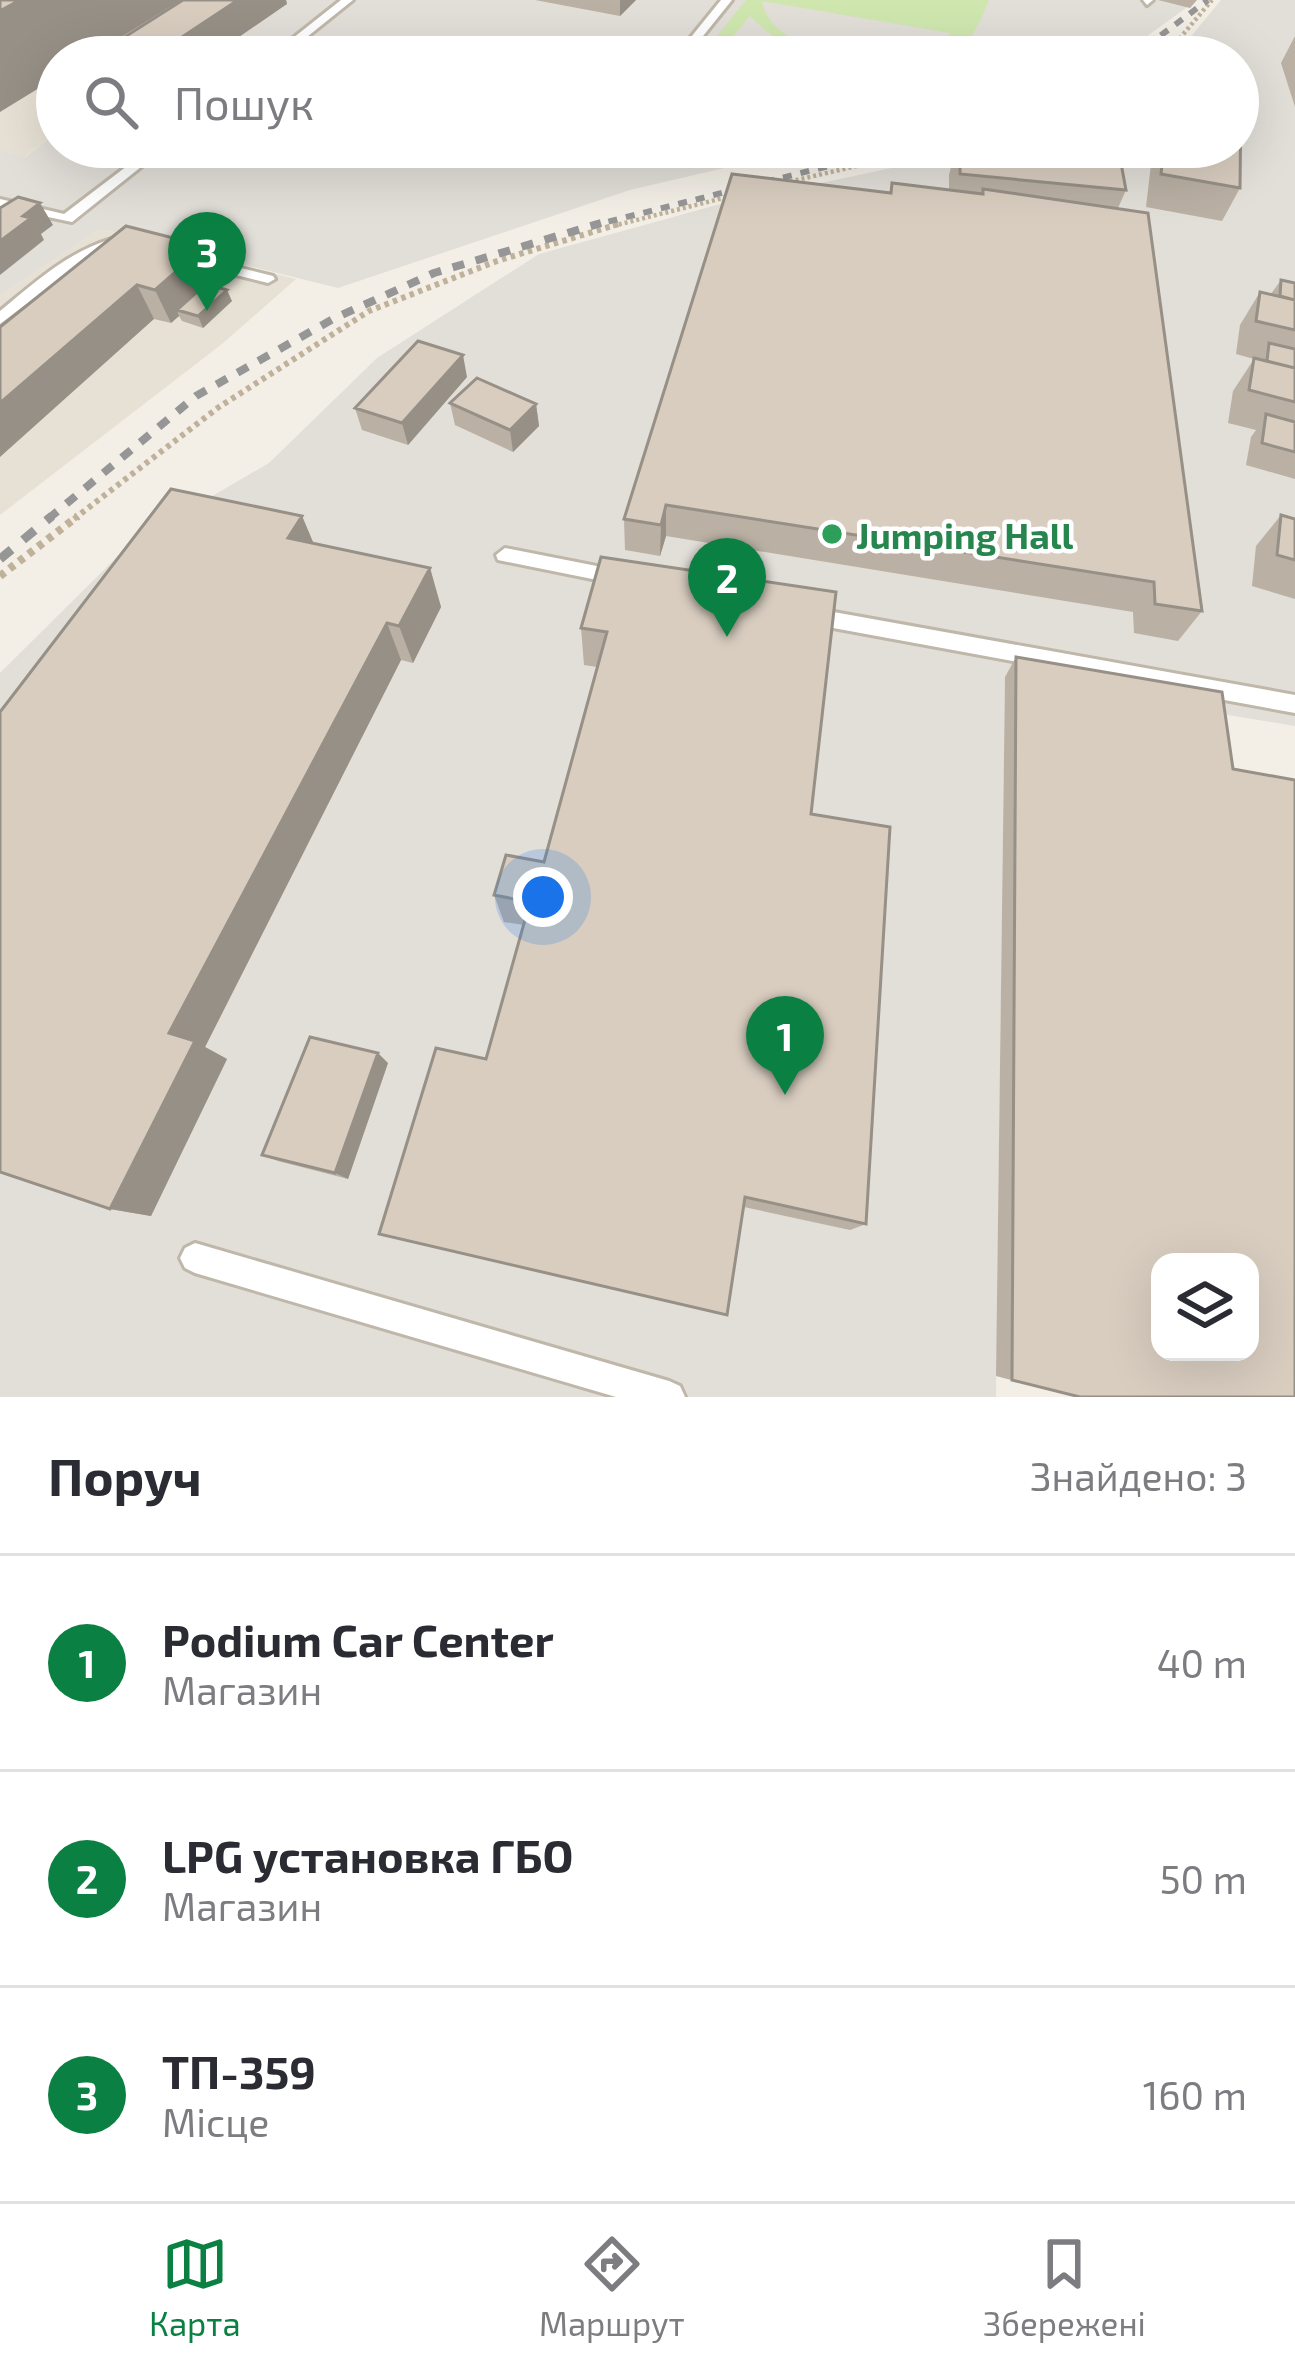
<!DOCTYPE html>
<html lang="uk">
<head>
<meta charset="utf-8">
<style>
	:root { --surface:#fff; --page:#f7f7f7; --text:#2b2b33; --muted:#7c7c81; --line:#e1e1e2; --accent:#0b8043 }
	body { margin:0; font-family:"Exo 2",sans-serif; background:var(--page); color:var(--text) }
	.controls { position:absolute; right:36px; bottom:36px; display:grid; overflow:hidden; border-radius:24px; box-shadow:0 12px 48px #0002 }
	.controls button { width:108px; height:108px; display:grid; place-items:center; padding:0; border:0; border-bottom:3px solid var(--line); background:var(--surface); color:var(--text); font:60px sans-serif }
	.you { position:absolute; left:543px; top:897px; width:42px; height:42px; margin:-30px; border:9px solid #fff; border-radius:50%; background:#1a73e8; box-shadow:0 0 0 18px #1a73e833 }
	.badge { display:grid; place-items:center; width:78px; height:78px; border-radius:50%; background:var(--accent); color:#fff; font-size:39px; font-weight:700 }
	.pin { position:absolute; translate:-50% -99px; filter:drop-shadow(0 3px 6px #0008) }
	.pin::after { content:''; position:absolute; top:63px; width:42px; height:36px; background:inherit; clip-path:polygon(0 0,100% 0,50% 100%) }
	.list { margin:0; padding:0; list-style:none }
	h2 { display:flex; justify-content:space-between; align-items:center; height:156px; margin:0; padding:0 48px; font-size:51px }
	h2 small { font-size:39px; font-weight:400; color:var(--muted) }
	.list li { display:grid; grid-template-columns:78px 1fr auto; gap:36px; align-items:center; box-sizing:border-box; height:216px; padding:0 48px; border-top:3px solid var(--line) }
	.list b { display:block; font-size:45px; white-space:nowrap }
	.list p { margin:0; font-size:39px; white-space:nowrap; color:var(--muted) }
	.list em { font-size:39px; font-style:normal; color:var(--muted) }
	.icon { flex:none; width:66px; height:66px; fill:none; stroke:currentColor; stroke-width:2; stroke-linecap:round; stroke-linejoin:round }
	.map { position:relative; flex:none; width:1295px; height:1397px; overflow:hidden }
	.search { position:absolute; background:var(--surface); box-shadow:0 12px 48px #0002; left:36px; right:36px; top:36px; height:132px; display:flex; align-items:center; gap:30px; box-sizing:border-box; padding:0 42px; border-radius:66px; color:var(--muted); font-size:45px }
	.sheet { height:804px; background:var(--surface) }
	nav { display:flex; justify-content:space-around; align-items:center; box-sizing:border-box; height:168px; border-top:3px solid var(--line); background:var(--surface); font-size:33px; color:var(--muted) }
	nav a { display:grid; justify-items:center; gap:6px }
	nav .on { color:var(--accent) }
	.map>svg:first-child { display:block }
	.residential { fill:#e7e1d5 }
	.industrial { fill:#e2ded8 }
	.green { fill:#cfe7af; fill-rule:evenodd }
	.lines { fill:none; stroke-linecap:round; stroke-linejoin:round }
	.service-casing { stroke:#bfb7a9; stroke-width:6 }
	.path-far2 { stroke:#c0b29a; stroke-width:4.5; stroke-dasharray:3 3; stroke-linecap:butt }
	.path-far1 { stroke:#c0b29a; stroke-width:6; stroke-dasharray:4.5 4.5; stroke-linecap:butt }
	.path { stroke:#c0b29a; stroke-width:8; stroke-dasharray:6 6; stroke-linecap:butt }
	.service { fill:#fff; fill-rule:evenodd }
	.rail-far2 { stroke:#969696; stroke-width:6; stroke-dasharray:9 9; stroke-linecap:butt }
	.rail-far1 { stroke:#969696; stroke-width:8; stroke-dasharray:12 12; stroke-linecap:butt }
	.rail { stroke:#969696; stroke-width:9; stroke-dasharray:15 15; stroke-linecap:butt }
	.wall { fill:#bab0a4 }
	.shaded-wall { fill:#979086 }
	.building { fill:#d8cdbf; stroke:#979086; stroke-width:3; fill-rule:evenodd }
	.leisure-dot { fill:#2e9e5b; stroke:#fff; stroke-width:4.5 }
	.labels { text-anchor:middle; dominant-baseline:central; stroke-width:9; stroke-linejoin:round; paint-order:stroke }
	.leisure-label { font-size:36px; font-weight:bold; fill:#27864d; stroke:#fff; text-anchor:start }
</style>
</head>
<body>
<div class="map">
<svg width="1295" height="1397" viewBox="0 0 1295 1397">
	<rect width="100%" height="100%" fill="#f3efe7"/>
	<path class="residential" d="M22 0H231L156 57H57V132L24 157 0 150V13Z
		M100 229 296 279 222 344 0 515V295Z"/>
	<path class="industrial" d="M231 0H1197L1118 57H156Z
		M1221 0H1295V726L1005 678 996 1397H0V673L130 544 269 463 377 358 539 254 717 205 934 159 969 147H1238V57H1174Z
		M57 132V147H814L630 190 338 288 100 229 0 295V150L25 157Z"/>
	<path class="green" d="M746 0H989C984 11 979 25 972 35 944 69 835 61 797 48 778 41 764 30 750 16L731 39 717 36ZM762 1 950 33 951 34C908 58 773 65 762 1Z"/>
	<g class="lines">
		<g class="service-casing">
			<path id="service" d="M341 0H353L282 57H269Z
				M721 0H732L695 46H687V42Z
				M1143 0H1153L1147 5Z
				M152 147H166L72 222 0 207V199L64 214Z
				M111 239H124L131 243 100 252 83 261 0 324V311C34 283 68 252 111 239Z
				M189 255 273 276 275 279 268 283 184 262 182 259Z
				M505 548 622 571 632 578 622 585 498 560 496 555Z
				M806 607 1295 695V713L806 623 796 615Z
				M195 1243 669 1381 680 1386 685 1397H616L195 1273 185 1268 180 1258 185 1248Z"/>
		</g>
		<path class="path-far2" d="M1164 57 1212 0
			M784 183 937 147
			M613 226 735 195"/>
		<path class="path-far1" d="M74 519 219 407 369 311 497 261 622 223"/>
		<path class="path" d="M0 576 78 516"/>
		<use href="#service" class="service"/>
		<path class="rail-far2" d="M1132 57 1208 0
			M591 226 904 147"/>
		<path class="rail-far1" d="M48 519 196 396 333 319 434 273 601 223"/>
		<path class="rail" d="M0 559 52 516"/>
	</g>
	<path class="wall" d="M183 0H286L287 4 131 57 123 38Z
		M535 0H636L620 16Z
		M1158 0H1197L1190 8Z
		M1295 36V107L1281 63Z
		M57 105V135L45 112Z
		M71 147H119L107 156Z
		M956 147H1118L1126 190 1118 208 1202 611 1178 641 1134 633 1133 612 666 536 660 556 625 550 624 519 890 193 892 183 949 190V175Z
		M1153 147H1238L1240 188 1222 221 1146 207Z
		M205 246 219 280 212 286 232 301 203 328 182 321 179 316 171 323 154 319 0 327Z
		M1281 280 1295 283V479L1246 465 1251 437 1256 430 1228 423 1233 391 1254 359 1236 354 1240 325 1260 292 1271 294Z
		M467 377 408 445 362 430 355 408Z
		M450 403 536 404 539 426 513 452 455 425Z
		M1281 515 1295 519V599L1252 586 1256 546Z
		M302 516 313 543 430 568 441 607 413 663 401 660 205 1047 227 1059 151 1216 110 1209 1 711Z
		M601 557 811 814 866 1224 850 1230 744 1207 486 1059 524 925 504 922 494 895 544 862 597 667 584 665 581 628Z
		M1016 657 1233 769 1076 1397 996 1376 1005 677Z
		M388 1063 348 1179 278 1161 262 1155Z"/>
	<path class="shaded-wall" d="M20 0H181L89 57H57V77L0 112V11Z
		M238 0H286L287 4 210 57H182L176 41Z
		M620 0H636L620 16Z
		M102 147H119L107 156Z
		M40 203 53 225 41 234 44 240 0 275V242L23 216Z
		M205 246 219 280 183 312 177 310 179 316 171 323 155 290Z
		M137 285 154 319 0 457V403Z
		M227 290 232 301 203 328 198 316Z
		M463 355 467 377 408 445 402 423Z
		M536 404 539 426 513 452 510 430Z
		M666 505V536L660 556 661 525Z
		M302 516 319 556 288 538Z
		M430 568 441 607 413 663 399 626Z
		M387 623 401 660 205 1047 227 1059 151 1216 110 1209 169 1033Z
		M378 1053 388 1063 348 1179 335 1173Z"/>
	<path class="building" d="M0 0H20L0 11Z
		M183 0H238L176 41 204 47 189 57H131L151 44 123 38Z
		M1238 94 1241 95 1240 188 1161 174 1164 147H1238Z
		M57 105V115L45 112Z
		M960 147H1118L1126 190 960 174Z
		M732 174 891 193 892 183 983 194V189L1148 213 1202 611 1155 604 1154 582 666 505 661 525 624 519Z
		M18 197 40 203 23 216 31 218 0 241V208Z
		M126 226 205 246 155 290 137 285 0 403V327Z
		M1281 280 1295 283V300L1280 296Z
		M206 284 227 290 198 316 177 310Z
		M1260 292 1295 300V330L1256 321Z
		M418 341 463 355 402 423 355 408Z
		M1269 343 1295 349V368L1267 361Z
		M1254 358 1295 368V402L1249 390Z
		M477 378 536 404 510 430 450 403Z
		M1266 414 1295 422V452L1262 443Z
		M171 489 302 516 288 538 430 568 399 626 387 623 169 1033 195 1041 110 1209 0 1172V712Z
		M1281 515 1295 519V560L1277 555Z
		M601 557 836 592 811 814 890 827 866 1224 745 1197 727 1315 379 1234 436 1048 486 1059 530 902 494 895 506 855 544 862 607 632 581 628Z
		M1016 657 1222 692 1233 769 1295 780V1397H1080L1012 1380ZM1160 1262H1250V1352H1160Z
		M310 1037 378 1053 335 1173 262 1155Z"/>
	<circle class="leisure-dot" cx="832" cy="534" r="12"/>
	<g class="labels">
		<g class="leisure-label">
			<text x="856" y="534">Jumping Hall</text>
		</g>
	</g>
</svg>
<div class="controls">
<button><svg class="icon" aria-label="layers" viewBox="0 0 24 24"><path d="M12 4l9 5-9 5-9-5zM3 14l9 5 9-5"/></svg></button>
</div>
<div class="you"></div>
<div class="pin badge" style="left:785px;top:1095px">1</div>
<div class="pin badge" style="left:727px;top:637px">2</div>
<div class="pin badge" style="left:207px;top:311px">3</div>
<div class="search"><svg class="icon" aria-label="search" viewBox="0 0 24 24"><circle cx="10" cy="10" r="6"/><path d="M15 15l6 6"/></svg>Пошук</div>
</div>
<section class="sheet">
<h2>Поруч<small>Знайдено: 3</small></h2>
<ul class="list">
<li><span class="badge">1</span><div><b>Podium Car Center</b><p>Магазин</p></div><em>40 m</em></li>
<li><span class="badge">2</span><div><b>LPG установка ГБО</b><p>Магазин</p></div><em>50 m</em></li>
<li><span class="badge">3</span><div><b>ТП-359</b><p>Місце</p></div><em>160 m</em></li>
</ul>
</section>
<nav>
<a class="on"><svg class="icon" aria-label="map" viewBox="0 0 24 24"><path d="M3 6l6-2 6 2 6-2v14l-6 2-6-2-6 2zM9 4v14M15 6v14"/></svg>Карта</a>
<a><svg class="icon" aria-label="directions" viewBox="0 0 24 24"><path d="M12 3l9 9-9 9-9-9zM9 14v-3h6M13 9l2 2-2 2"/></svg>Маршрут</a>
<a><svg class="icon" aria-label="saved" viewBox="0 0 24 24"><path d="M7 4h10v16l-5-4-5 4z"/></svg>Збережені</a>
</nav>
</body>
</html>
